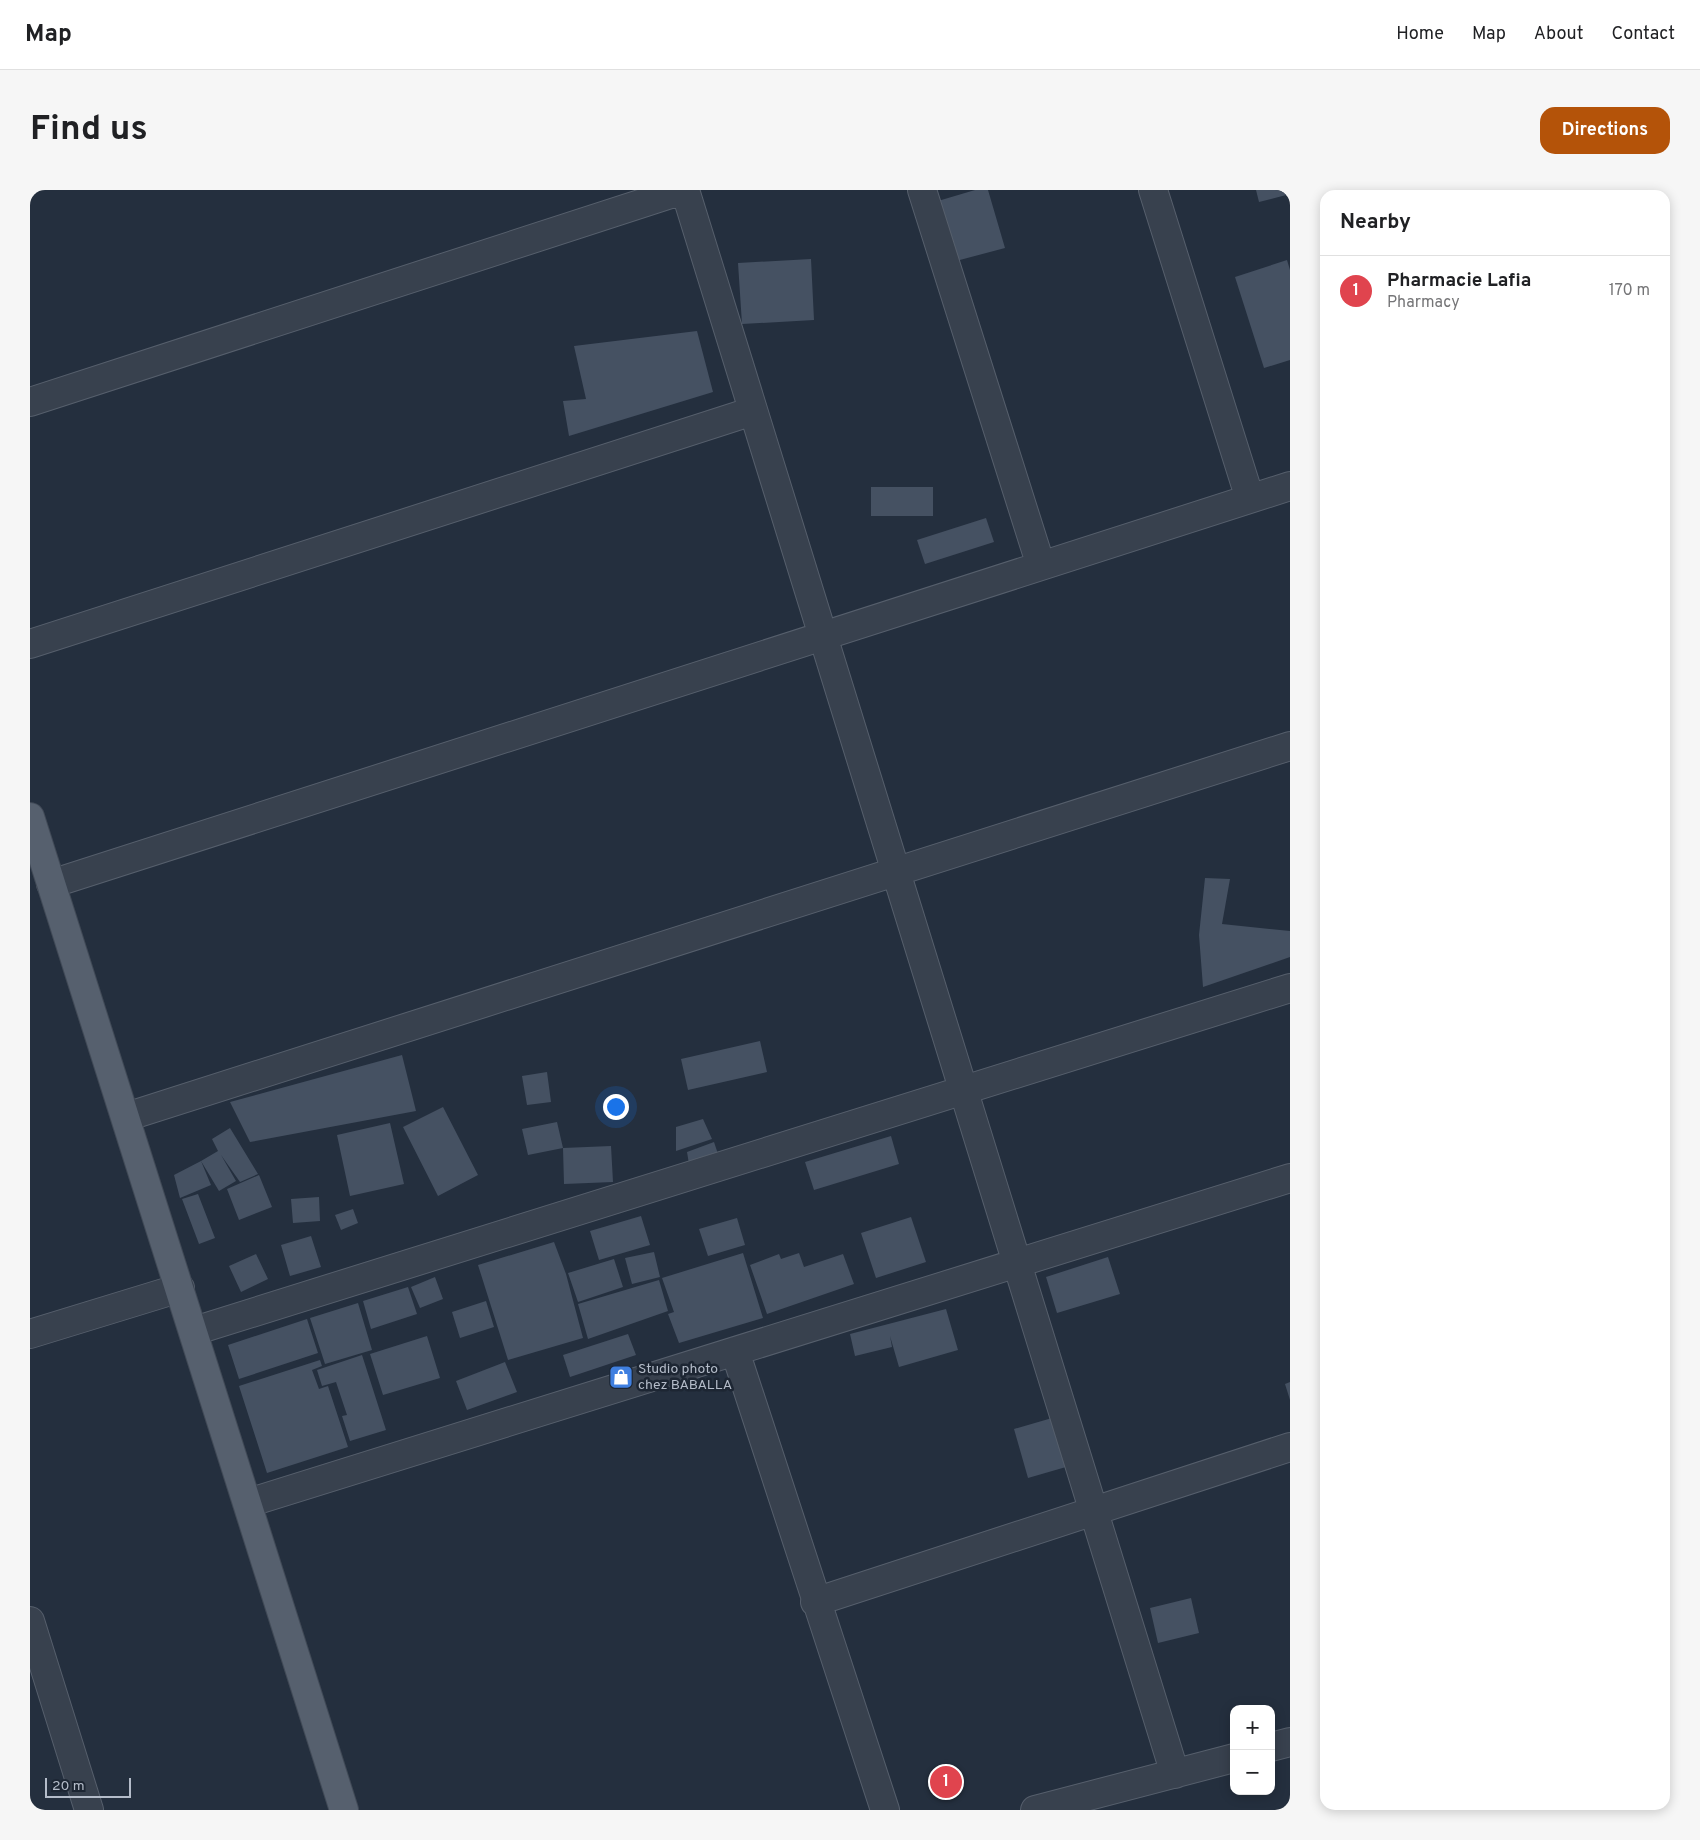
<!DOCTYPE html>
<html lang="en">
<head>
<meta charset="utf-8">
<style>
	:root { --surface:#fff; --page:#f6f6f6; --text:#202124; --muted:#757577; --line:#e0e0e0; --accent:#b45309 }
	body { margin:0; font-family:Overpass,sans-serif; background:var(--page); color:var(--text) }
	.controls { position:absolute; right:15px; bottom:15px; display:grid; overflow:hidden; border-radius:10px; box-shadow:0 2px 12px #0003 }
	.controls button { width:45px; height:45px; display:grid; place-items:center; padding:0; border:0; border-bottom:1px solid var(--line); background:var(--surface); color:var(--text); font:25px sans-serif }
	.scale { position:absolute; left:15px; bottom:12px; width:86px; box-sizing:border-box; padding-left:5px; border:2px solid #b4bcc9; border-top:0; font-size:14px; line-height:18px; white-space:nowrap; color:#b4bcc9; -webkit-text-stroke:4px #1d2633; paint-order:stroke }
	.you { position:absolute; left:585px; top:916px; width:18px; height:18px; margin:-12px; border:4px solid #fff; border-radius:50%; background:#1a73e8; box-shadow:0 0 0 8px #1a73e833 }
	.badge { display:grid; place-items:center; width:32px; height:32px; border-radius:50%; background:var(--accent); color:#fff; font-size:16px; font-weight:700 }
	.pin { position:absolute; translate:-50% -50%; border:2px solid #fff; box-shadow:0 1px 5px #0006 }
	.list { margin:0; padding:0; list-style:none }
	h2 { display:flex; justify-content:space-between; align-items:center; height:65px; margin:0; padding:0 20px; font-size:21px }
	h2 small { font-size:16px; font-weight:400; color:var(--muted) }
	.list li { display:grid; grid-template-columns:32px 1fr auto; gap:15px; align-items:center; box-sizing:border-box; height:70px; padding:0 20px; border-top:1px solid var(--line) }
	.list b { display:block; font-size:19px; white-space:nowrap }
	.list p { margin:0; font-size:16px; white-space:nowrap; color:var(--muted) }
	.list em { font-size:16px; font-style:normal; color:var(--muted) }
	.map { position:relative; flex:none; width:1260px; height:1620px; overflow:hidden; border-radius:15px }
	header { display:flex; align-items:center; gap:30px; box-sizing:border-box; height:70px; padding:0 25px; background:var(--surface); border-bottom:1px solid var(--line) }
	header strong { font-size:24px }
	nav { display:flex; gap:28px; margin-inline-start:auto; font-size:18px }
	.intro { display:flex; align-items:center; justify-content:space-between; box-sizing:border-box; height:120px; padding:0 30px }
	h1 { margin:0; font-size:35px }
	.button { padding:12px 22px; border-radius:15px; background:var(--accent); color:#fff; font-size:18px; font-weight:700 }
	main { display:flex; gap:30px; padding:0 30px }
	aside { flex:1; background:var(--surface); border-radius:15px; box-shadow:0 2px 12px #0003 }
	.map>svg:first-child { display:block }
	.building { fill:#455162 }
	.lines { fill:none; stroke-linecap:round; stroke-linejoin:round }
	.minor-casing { stroke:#565f6c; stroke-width:30 }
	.major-casing { stroke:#414a57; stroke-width:30 }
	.minor { stroke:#38414e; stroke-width:28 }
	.major { stroke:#56606e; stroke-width:28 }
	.labels { text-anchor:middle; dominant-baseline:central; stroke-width:5; stroke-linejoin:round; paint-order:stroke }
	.poi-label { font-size:14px; fill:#b4bcc9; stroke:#1d2633; text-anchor:start }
</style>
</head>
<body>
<header>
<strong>Map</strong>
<nav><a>Home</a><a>Map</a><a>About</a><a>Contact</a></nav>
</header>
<div class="intro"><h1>Find us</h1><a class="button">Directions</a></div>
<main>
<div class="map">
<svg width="1260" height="1620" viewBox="0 0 1260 1620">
	<rect width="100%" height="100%" fill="#242f3e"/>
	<path class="building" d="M945 0H958L975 58 926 71 908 11Z
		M1226 0H1260V4L1229 12Z
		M781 69 784 130 712 134 708 73Z
		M1257 70 1260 80V170L1234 178 1205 87Z
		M667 141 683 202 539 246 533 211 556 209 544 156Z
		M841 297H903V326H841Z
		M956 328 964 352 895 374 887 350Z
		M1175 688 1200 689 1192 734 1260 741V767L1173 797 1169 745Z
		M730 851 737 882 658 900 651 869Z
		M372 865 386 921 220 952 200 912Z
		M517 882 521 912 497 915 492 886Z
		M413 917 448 985 408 1006 373 937Z
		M673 929 682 949 646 961V937Z
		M527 932 533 958 498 965 492 939Z
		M360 933 374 994 320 1006 307 945Z
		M200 938 228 984 210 992 191 965 206 991 189 1001 171 971 188 961 182 949Z
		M861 946 869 974 784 1000 775 972Z
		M684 952 690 970 660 980 657 962Z
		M581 956 583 992 534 994 533 958Z
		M171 971 181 995 150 1008 144 985Z
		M229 985 242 1017 209 1030 197 999Z
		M168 1004 185 1048 169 1054 152 1009Z
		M289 1007 290 1031 263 1033 261 1009Z
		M323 1019 328 1033 311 1040 305 1025Z
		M611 1026 620 1055 569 1070 560 1041Z
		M881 1027 896 1072 846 1088 831 1043Z
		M707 1028 715 1055 678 1066 669 1039Z
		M281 1046 291 1077 260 1086 251 1055Z
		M524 1052 536 1084 553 1148 478 1170 448 1075Z
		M624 1062 630 1087 602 1094 595 1068Z
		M713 1063 733 1128 649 1153 638 1124 644 1122 632 1088Z
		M769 1063 774 1077 813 1064 824 1094 737 1124 720 1075 749 1064 751 1069Z
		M226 1064 238 1089 211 1102 199 1076Z
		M1078 1067 1090 1104 1027 1123 1016 1087Z
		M584 1069 593 1097 548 1112 538 1083Z
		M405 1087 413 1109 390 1118 381 1097Z
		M629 1090 638 1121 558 1149 548 1114Z
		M378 1097 387 1124 341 1139 333 1111Z
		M456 1111 464 1137 430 1148 422 1122Z
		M328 1113 342 1160 295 1174 280 1128Z
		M916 1119 928 1160 869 1177 860 1146 862 1157 825 1166 820 1144Z
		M277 1129 288 1163 209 1189 198 1155Z
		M598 1144 606 1165 540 1187 533 1165Z
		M397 1146 410 1188 353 1205 340 1164Z
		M332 1165 356 1240 320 1251 312 1226 317 1225 306 1192 292 1196 287 1180Z
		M290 1170 292 1176 282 1180 289 1199 298 1196 318 1257 237 1283 209 1196Z
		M475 1172 487 1202 437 1220 426 1191Z
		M1260 1192V1210L1255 1194Z
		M1022 1228 1036 1277 998 1288 984 1239Z
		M1161 1408 1169 1443 1128 1453 1120 1418Z"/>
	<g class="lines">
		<g class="minor-casing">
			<path id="minor" d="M655 0 1145 1584
				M892 0 1011 376
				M1123 0 1220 309
				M0 212 653 0
				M0 454 723 221
				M21 694 1260 296
				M96 927 1260 556
				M164 1141 1260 798
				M0 1144 150 1098
				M705 1161 855 1620
				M218 1313 1260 988
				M785 1412 1260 1257
				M0 1431 59 1620
				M1241 1557 1260 1552
				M1005 1620 1204 1568"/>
		</g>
		<g class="major-casing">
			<path id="major" d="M0 627 314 1620"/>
		</g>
		<use href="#minor" class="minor"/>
		<use href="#major" class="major"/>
	</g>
	<defs>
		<g id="shop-square" transform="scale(1.25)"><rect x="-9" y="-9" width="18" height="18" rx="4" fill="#3f7fe0" stroke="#1d2633"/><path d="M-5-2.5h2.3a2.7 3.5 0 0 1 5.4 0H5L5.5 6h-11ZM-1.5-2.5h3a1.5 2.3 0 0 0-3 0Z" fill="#fff"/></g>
	</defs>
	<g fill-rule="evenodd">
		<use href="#shop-square" x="591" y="1187"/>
	</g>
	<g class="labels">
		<g class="poi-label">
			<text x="608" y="1179">Studio photo<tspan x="608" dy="16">chez BABALLA</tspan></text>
		</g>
	</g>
</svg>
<div class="controls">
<button>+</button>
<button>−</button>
</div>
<div class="scale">20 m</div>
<div class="you"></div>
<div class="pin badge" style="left:916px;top:1592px;background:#e0444e">1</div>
</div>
<aside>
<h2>Nearby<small></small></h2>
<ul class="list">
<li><span class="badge" style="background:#e0444e">1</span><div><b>Pharmacie Lafia</b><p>Pharmacy</p></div><em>170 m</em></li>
</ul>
</aside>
</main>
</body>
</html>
